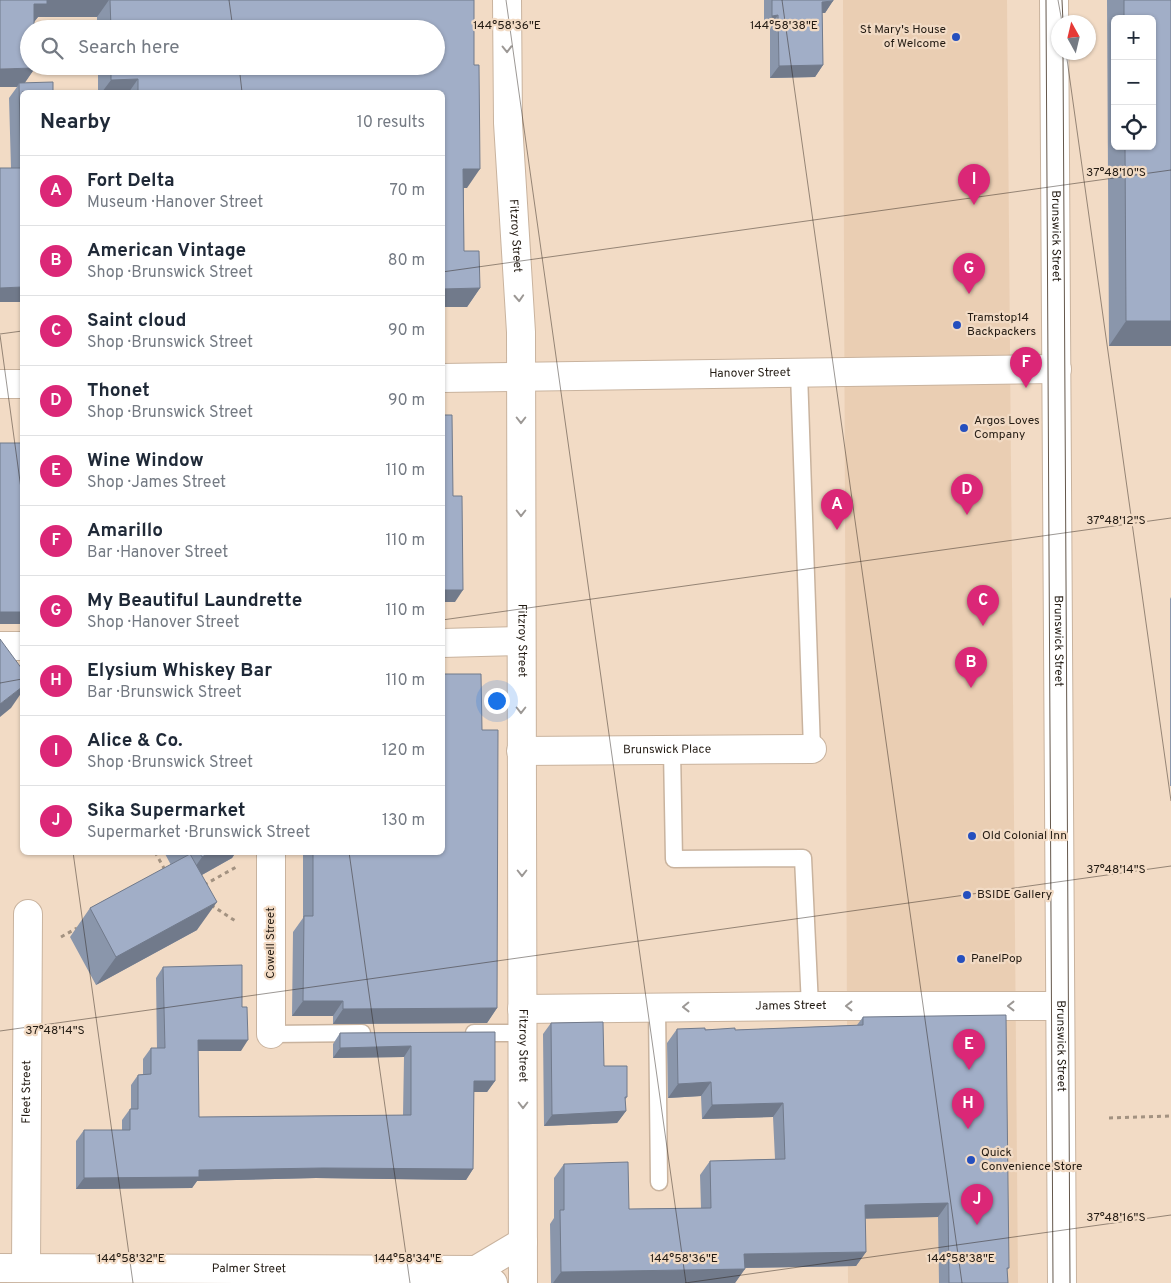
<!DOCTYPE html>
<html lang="en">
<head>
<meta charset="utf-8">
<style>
	:root { --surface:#fff; --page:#f2f2f3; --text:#1f2937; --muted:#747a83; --line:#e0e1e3; --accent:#db2777 }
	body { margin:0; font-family:Overpass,sans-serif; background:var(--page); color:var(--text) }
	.controls { position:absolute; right:15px; top:15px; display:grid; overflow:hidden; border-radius:8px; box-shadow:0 1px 4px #0004 }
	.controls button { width:45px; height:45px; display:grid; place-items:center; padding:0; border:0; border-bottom:1px solid var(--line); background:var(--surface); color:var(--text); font:25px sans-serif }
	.compass { position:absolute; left:1051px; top:15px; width:45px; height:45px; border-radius:50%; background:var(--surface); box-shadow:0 1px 4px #0004; rotate:352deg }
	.you { position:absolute; left:496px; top:700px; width:18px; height:18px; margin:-12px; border:4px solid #fff; border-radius:50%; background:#1a73e8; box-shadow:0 0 0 8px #1a73e833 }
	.badge { display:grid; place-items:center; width:32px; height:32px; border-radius:50%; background:var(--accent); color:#fff; font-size:16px; font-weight:700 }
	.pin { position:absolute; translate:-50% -41px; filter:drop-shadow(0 1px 2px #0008) }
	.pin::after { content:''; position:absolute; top:26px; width:18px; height:15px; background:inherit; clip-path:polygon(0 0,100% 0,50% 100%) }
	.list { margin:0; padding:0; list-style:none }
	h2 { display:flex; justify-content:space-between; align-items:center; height:65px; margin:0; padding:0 20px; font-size:21px }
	h2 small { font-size:16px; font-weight:400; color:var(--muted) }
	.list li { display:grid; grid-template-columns:32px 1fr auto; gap:15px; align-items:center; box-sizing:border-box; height:70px; padding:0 20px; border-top:1px solid var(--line) }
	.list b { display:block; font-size:19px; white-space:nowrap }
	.list p { margin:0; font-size:16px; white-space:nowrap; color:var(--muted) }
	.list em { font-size:16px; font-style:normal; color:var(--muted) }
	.icon { flex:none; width:28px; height:28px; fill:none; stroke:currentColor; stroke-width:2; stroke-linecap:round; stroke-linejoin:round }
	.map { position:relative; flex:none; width:1171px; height:1283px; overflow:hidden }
	.search { position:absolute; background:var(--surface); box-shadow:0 1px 4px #0004; left:20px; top:20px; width:425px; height:55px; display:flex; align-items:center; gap:12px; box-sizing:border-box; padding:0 18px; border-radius:28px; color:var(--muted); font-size:19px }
	.panel { position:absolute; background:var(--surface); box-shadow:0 1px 4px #0004; left:20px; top:90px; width:425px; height:765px; border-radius:8px }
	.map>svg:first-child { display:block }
	.built { fill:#eaceb3 }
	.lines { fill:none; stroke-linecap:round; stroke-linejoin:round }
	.lane-casing { stroke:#c9b39e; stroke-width:19 }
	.street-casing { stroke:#c9b39e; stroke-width:30 }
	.secondary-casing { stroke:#c9b39e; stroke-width:30 }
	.path { stroke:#a39281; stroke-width:3; stroke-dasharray:4 4; stroke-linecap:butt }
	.lane { stroke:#fff; stroke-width:16 }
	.street { stroke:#fff; stroke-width:28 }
	.secondary { stroke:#fff; stroke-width:28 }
	.tram { stroke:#65584c; stroke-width:1 }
	.wall { fill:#8a96ab; fill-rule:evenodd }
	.shaded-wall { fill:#717a8b }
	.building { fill:#a1aec7; stroke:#717a8b }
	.oneway { stroke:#9c9895 }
	.ticks { fill:none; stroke:#231b13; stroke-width:1; stroke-opacity:0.45 }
	.poi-dot { fill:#254fbe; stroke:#f2dbc5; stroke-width:2 }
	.labels { text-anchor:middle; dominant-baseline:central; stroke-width:4.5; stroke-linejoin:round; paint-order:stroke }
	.poi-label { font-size:12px; fill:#231b13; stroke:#f2dbc5; text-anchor:start }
	.street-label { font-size:12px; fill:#231b13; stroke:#f2dbc5 }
	.ticks-label { font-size:12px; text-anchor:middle; fill:#231b13; stroke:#f2dbc5; stroke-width:4.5; stroke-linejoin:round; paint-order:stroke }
</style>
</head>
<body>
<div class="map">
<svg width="1171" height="1283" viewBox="0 0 1171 1283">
	<rect width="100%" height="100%" fill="#f2dbc5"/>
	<path class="built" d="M843 0H1007L1018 1283H848Z"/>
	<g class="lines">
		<g class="lane-casing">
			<path id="lane" d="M799 373 812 749
				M672 750 674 859 803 858 810 1006
				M657 1007 659 1182
				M474 1033H523
				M271 1034 362 1033"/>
		</g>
		<g class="street-casing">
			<g id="street">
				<path id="s1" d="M507 0 508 123 521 332 523 1283"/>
				<path id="s2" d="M442 378 1057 369"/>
				<path d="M0 384H22"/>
				<path d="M442 643 521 641"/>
				<path d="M0 646H22"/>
				<path id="s3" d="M521 751 812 749"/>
				<path d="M271 852V1034"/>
				<path id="s4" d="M522 1009 810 1006H1060"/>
				<path id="s5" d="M0 1268 476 1270 493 1283"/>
				<path id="s6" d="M26 1268 28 914"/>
				<path d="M476 1270 523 1242"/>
			</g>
		</g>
		<g class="secondary-casing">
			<g id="secondary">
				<path id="s7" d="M1054 0 1062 1283"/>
			</g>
		</g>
		<path class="path" d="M155 852 165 870
			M204 885 238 866
			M211 905 237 922
			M61 937 77 928
			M1109 1118 1171 1116"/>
		<use href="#lane" class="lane"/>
		<use href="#street" class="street"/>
		<use href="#secondary" class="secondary"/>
		<path class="tram" d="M1046 0 1053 1283
			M1062 0 1063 22
			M1063 52 1070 1283"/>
	</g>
	<path class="wall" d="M0 0H474L467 188H464V251L480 288 467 307H442V92H98V66H436V29H97V17H38L34 22 35 68 24 83 22 92V302H0V168H11L9 98 17 87Z
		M764 0H833L825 13H822L823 65 815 77 770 78V27H764Z
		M1107 0H1171V346H1109ZM1115 19H1152V146H1115Z
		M1171 597V786H1170V599Z
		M482 730 497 1008 487 1023 333 1024V1016H292L293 932 303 918V852H442Z
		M164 852H236L232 858 202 875 197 930 96 985 70 937 90 908 171 865Z
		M163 967 241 1051H198L199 1117 403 1115 404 1057 333 1058V1044L340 1033 495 1032V1081L487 1092H474L473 1169 466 1180 316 1178 197 1181 192 1188 76 1189V1141L84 1130H122V1120L130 1109H131V1085L138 1075 143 1074V1059L151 1048H157L156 978Z
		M863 1017 1009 1268 1007 1270 1008 1283H939L938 1217 865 1218 866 1252 856 1266 745 1268 735 1283H551L550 1224 554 1218V1178L564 1164 629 1209 701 1208 700 1175 710 1161 775 1159 773 1117 702 1119 701 1096 668 1098 667 1043 677 1029 735 1030 857 1025Z
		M551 1023 604 1066 627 1097 625 1100 626 1111 617 1123 544 1126 543 1034Z"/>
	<path class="shaded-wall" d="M46 0H109L97 17H38L34 22V4Z
		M833 1 825 13H814L822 2Z
		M778 15 770 27H764L772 16Z
		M823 65 815 77 770 78 779 66Z
		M35 68 22 87 19 83 17 87H0V69Z
		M138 79 129 92H102L111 80Z
		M463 169H480L467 188H450Z
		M22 287V302H0V288Z
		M480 288 467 307H442V289Z
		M1126 321H1171V346H1109Z
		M442 590H463L455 602H442Z
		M0 612H22V624H0Z
		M22 687V692L11 708 0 717V704Z
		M211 852H236L232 858 182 886 202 857Z
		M217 902 197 930 96 985 116 957Z
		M303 1001H343L333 1016H292Z
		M497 1008 487 1023 333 1024 343 1009Z
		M198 1040H248L241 1051H190Z
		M411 1046 404 1057 333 1058 340 1048Z
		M474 1081H495L487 1092H466Z
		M711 1082 701 1096 668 1098 678 1084Z
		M783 1103 773 1117 702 1119 712 1105Z
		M626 1111 617 1123 544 1126 552 1115Z
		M323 1168 473 1169 466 1180 316 1178 197 1181 192 1188 76 1189 84 1178 199 1170Z
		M948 1203 938 1217 855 1219 865 1205Z
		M866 1252 856 1266 734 1268 744 1254Z
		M745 1269 735 1283H553L561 1272Z"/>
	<path class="building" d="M0 0H47V4H34V29H29V66H35V68L0 69Z
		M110 0H474V65H479L480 169H463L464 251H479L480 288 442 289V92H138V79L111 80V66H436V29H111Z
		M772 0H833V1L822 2 823 65 779 66 778 15 772 16Z
		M1124 0H1171V321H1126L1125 146H1152V19H1124Z
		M53 82V92H22V287L0 288V168H21L19 83Z
		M442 415H452L453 496H462L463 590H442Z
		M0 443H22V612H0Z
		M0 639 22 669V687L0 704Z
		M442 674H481L482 730H498L497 1008 343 1009V1001H303L304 916H313V852H442Z
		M199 852H211L202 857Z
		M190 854 217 902 116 957 90 908Z
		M242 965V1007H247L248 1040H198L199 1117 411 1115V1046L340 1048V1033L495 1032V1081H474L473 1169 323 1168 199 1170V1177L84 1178V1130H130V1109H138V1075L151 1074V1048H165L163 967Z
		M1006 1015 1009 1268H1007L1008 1283H949L948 1203 865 1205 866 1252 744 1254 745 1269 561 1272 560 1210H564V1164L628 1162 629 1209 711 1208 710 1161 785 1159 783 1103 712 1105 711 1082 678 1084 677 1029 705 1028V1030L735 1028V1030L863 1025V1017Z
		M603 1022 604 1066H627V1097H625L626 1111 552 1115 551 1023Z"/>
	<defs><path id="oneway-chevron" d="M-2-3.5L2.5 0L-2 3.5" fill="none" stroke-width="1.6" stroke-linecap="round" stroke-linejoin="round" transform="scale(1.25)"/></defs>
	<g class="oneway">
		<use href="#oneway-chevron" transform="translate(507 49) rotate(89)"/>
		<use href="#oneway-chevron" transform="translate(519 298) rotate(87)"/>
		<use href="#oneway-chevron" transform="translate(521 420) rotate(90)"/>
		<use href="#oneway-chevron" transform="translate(521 513) rotate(90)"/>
		<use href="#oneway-chevron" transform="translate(521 710) rotate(90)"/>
		<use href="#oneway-chevron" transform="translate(522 873) rotate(90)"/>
		<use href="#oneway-chevron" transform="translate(849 1006) rotate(-180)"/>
		<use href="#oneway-chevron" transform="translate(1011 1006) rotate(180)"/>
		<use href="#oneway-chevron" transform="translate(686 1007) rotate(179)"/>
		<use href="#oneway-chevron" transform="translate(523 1105) rotate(90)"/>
	</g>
	<path class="ticks" d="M229 0 233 29M506 0 686 1283M782 0 962 1283M1058 0 1062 22M1066 52 1171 801M239 66 242 92M442 272 1171 170M0 334 22 331M0 335 22 496M442 620 1171 518M0 683 22 679M73 852 133 1283M349 852 410 1283M0 1031 1171 866M685 1283 1171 1215"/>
	<g class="poi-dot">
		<circle cx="956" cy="37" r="5"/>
		<circle cx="957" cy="325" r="5"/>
		<circle cx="964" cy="428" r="5"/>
		<circle cx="972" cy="836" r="5"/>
		<circle cx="967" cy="895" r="5"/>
		<circle cx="961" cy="959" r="5"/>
		<circle cx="971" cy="1160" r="5"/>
	</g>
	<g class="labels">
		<g class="poi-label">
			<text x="946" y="30" text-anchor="end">St Mary's House<tspan x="946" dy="14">of Welcome</tspan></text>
			<text x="967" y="318">Tramstop14<tspan x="967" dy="14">Backpackers</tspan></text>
			<text x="974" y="421">Argos Loves<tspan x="974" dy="14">Company</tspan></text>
			<text x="982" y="836">Old Colonial Inn</text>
			<text x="977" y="895">BSIDE Gallery</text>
			<text x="971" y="959">PanelPop</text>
			<text x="981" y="1153">Quick<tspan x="981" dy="14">Convenience Store</tspan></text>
		</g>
		<g class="street-label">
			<text stroke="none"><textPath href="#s1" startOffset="236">Fitzroy Street</textPath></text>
			<text stroke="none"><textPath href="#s7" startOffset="236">Brunswick Street</textPath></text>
			<text stroke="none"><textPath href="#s2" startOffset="308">Hanover Street</textPath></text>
			<text stroke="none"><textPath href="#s1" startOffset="641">Fitzroy Street</textPath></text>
			<text stroke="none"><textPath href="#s7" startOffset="641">Brunswick Street</textPath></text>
			<text stroke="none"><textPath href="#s3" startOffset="146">Brunswick Place</textPath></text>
			<text transform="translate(271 943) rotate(-90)">Cowell Street</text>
			<text stroke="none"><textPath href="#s4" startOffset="269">James Street</textPath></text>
			<text stroke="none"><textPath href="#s1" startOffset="1046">Fitzroy Street</textPath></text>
			<text stroke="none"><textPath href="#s7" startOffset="1046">Brunswick Street</textPath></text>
			<text stroke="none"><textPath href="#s6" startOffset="176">Fleet Street</textPath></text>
			<text stroke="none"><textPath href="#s5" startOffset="249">Palmer Street</textPath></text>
		</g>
	</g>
	<g class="ticks-label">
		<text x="507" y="29">144°58'36"E</text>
		<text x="784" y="29">144°58'38"E</text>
		<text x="1116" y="176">37°48'10"S</text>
		<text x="1116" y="524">37°48'12"S</text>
		<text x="1116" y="873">37°48'14"S</text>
		<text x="55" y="1034">37°48'14"S</text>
		<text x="1116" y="1221">37°48'16"S</text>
		<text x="131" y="1262">144°58'32"E</text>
		<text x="408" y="1262">144°58'34"E</text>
		<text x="684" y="1262">144°58'36"E</text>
		<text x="961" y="1262">144°58'38"E</text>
	</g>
</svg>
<div class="controls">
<button>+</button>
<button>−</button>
<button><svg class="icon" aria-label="locate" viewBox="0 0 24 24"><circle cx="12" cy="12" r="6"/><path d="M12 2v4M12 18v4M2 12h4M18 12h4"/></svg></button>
</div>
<svg class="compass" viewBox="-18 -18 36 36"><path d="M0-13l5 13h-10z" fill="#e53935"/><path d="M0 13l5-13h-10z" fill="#747a83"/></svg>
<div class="you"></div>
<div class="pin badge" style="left:837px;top:530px">A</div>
<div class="pin badge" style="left:971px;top:688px">B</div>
<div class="pin badge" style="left:983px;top:626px">C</div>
<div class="pin badge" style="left:967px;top:515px">D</div>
<div class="pin badge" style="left:969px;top:1070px">E</div>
<div class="pin badge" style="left:1026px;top:388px">F</div>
<div class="pin badge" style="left:969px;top:294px">G</div>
<div class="pin badge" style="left:968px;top:1129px">H</div>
<div class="pin badge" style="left:974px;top:205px">I</div>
<div class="pin badge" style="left:977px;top:1225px">J</div>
<div class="search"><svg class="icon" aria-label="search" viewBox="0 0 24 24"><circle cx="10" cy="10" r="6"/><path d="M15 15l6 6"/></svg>Search here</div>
<section class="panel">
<h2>Nearby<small>10 results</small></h2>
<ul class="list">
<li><span class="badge">A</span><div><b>Fort Delta</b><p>Museum · Hanover Street</p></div><em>70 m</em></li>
<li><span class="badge">B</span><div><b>American Vintage</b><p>Shop · Brunswick Street</p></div><em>80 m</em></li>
<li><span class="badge">C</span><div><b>Saint cloud</b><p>Shop · Brunswick Street</p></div><em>90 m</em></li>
<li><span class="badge">D</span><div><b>Thonet</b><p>Shop · Brunswick Street</p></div><em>90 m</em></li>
<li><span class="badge">E</span><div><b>Wine Window</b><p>Shop · James Street</p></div><em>110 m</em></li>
<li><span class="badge">F</span><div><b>Amarillo</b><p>Bar · Hanover Street</p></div><em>110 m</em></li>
<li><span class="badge">G</span><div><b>My Beautiful Laundrette</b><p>Shop · Hanover Street</p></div><em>110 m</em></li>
<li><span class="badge">H</span><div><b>Elysium Whiskey Bar</b><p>Bar · Brunswick Street</p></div><em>110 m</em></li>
<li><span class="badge">I</span><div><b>Alice &amp; Co.</b><p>Shop · Brunswick Street</p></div><em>120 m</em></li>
<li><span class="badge">J</span><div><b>Sika Supermarket</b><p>Supermarket · Brunswick Street</p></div><em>130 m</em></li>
</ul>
</section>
</div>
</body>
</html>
